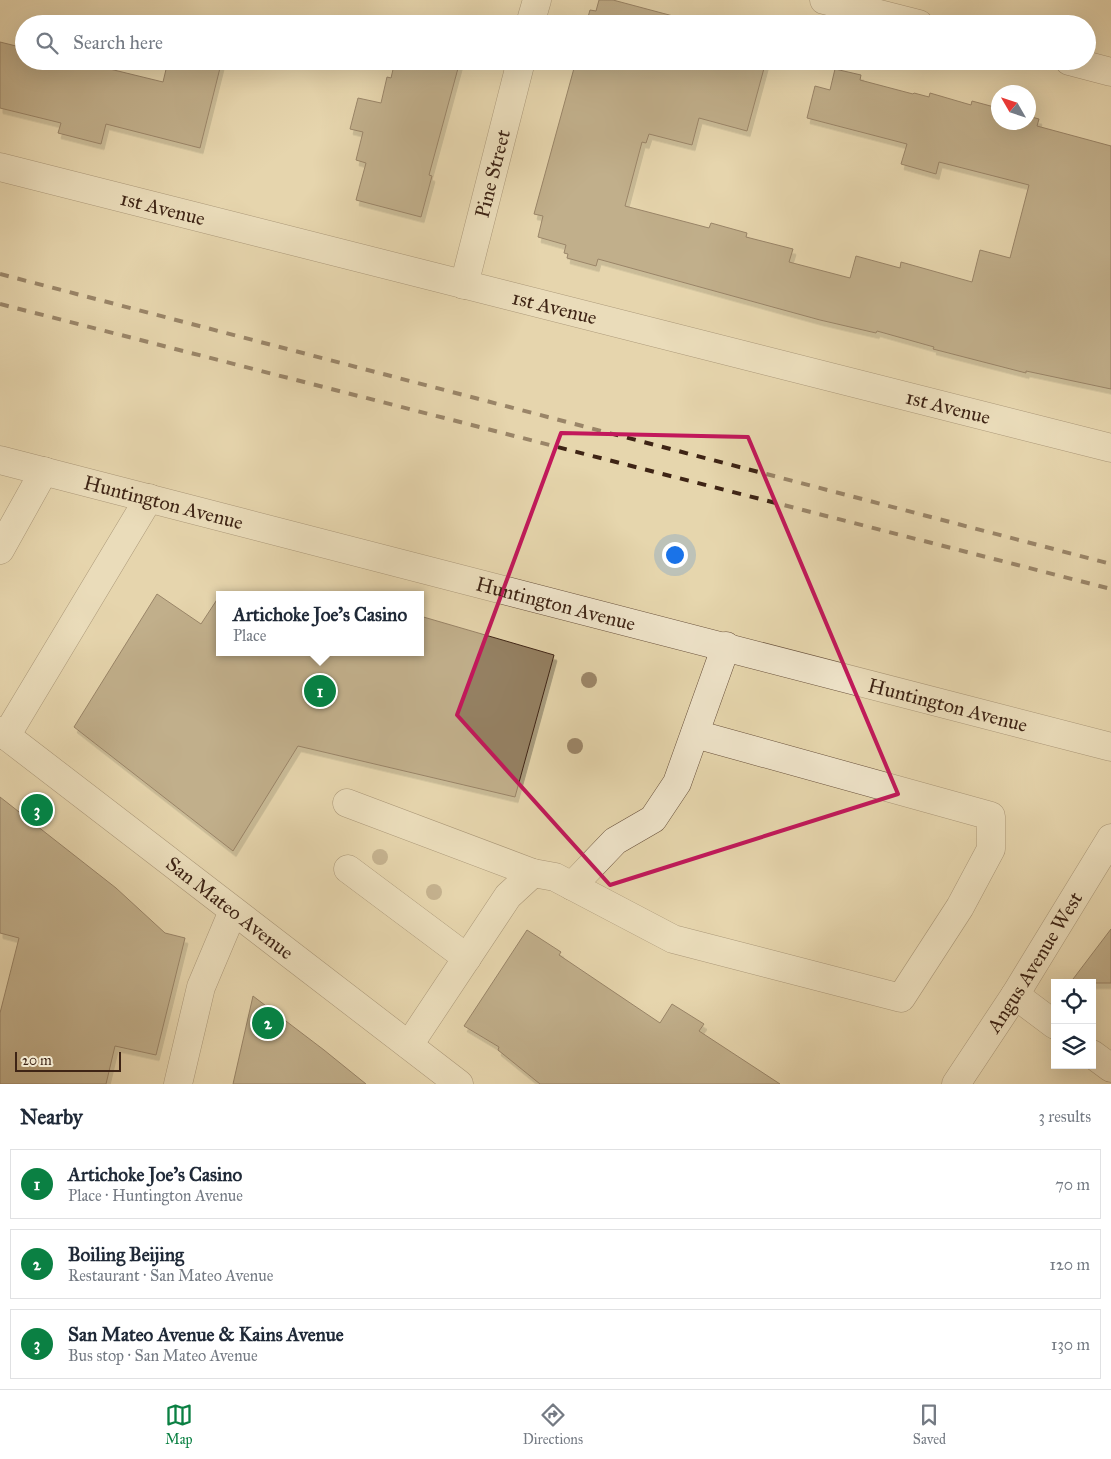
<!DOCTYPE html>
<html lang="en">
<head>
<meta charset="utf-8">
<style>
	:root { --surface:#fff; --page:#f2f2f3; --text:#1f2937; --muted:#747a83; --line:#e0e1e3; --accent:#0b8043 }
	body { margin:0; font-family:"IM FELL Great Primer",serif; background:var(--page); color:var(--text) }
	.controls { position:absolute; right:15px; bottom:15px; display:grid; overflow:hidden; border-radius:0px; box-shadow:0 5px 20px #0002 }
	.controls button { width:45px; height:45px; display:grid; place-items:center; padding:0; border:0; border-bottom:1px solid var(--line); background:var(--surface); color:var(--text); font:25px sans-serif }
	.compass { position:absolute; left:991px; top:85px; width:45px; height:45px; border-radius:50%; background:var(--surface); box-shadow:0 5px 20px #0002; rotate:309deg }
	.scale { position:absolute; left:15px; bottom:12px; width:106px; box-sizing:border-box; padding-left:5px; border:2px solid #3e2415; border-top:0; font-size:14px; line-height:18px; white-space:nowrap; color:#3e2415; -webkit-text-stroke:4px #efe4ca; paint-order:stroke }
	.you { position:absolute; left:674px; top:554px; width:18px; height:18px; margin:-12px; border:4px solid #fff; border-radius:50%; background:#1a73e8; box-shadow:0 0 0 8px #1a73e833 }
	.badge { display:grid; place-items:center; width:32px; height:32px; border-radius:50%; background:var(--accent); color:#fff; font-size:16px; font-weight:700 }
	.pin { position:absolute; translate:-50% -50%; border:2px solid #fff; box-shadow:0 1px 5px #0006 }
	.popup { position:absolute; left:216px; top:591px; width:208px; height:65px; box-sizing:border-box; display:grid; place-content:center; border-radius:0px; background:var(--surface); filter:drop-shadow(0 1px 4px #0005); font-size:16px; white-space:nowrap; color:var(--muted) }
	.popup b { font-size:19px; color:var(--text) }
	.popup::after { content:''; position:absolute; left:50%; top:100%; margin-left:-10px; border:10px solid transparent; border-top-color:var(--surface) }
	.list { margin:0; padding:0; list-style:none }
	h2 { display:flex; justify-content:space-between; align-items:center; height:65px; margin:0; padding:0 20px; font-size:21px }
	h2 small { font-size:16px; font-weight:400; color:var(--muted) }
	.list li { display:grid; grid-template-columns:32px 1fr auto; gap:15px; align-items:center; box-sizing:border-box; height:70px; margin:0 10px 10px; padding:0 10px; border:1px solid var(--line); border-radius:0px }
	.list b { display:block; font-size:19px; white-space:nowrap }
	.list p { margin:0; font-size:16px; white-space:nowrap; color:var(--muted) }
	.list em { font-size:16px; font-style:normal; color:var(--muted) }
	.icon { flex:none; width:28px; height:28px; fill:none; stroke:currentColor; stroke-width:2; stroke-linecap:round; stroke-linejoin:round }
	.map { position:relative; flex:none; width:1111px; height:1084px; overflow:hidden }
	.search { position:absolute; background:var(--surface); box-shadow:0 5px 20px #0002; left:15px; right:15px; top:15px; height:55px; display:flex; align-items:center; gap:12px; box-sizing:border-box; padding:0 18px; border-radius:28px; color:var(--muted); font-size:19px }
	.sheet { height:305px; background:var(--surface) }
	nav { display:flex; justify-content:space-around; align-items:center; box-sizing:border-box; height:70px; border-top:1px solid var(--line); background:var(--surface); font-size:14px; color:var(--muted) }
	nav a { display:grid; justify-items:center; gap:2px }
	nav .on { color:var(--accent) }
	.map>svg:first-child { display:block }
	.building { fill:#958164; stroke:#3e2415; filter:url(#shadow) }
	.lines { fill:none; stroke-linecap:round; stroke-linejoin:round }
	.minor-casing { stroke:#68503b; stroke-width:29 }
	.minor { stroke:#efe4ca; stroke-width:28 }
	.rail { stroke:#3e2415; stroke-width:4; stroke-dasharray:9 9; stroke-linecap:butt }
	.tree { fill:#9d886a }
	.marked { fill:none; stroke:#c2185b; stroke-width:4; stroke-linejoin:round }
	.labels { text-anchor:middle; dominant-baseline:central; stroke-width:4; stroke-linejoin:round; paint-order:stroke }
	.street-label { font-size:20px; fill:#3e2415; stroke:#efe4ca }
</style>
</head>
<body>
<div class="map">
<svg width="1111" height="1084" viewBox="0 0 1111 1084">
	<defs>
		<filter id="shadow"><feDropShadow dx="3" dy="5.5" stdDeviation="0" flood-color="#0004"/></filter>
	</defs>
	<rect width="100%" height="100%" fill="#e6d6ad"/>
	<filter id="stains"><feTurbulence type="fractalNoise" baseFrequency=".004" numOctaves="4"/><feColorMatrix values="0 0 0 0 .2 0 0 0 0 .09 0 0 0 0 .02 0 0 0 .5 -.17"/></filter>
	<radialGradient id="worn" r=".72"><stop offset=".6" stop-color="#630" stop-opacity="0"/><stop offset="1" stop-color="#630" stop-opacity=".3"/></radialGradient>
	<path class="building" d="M599 0H613L703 24H586L590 10 596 11Z
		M0 42 24 48V61H77L163 82 168 61H212L221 64 200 148 106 124 101 144 58 133 61 123 0 108Z
		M395 61H460L429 175 432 176 421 217 356 200 366 163 356 160 363 132 350 129 358 98 381 103 387 77 391 78Z
		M576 61H766L747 131 699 118 692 145 649 134 646 143 642 142 625 206 709 228 711 223 747 233 746 237 793 249 789 262 850 278 856 256 900 268 901 262 972 282 980 250 1010 258 1029 185 939 162 936 174 901 164 907 144 807 118 815 86 830 90 835 69 861 75 860 80 913 94 914 93 929 97 930 93 971 105 972 101 998 108V122H1028V116L1039 119 1037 126 1111 146V389L1026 371V373L933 349 934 347 877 331 876 333 820 320 598 259 596 266 567 258 568 254 564 253 566 245 538 237 543 216 534 214Z
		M157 594 201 624 220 595V652H420V616L554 655 515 797 298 746 233 851 74 727Z
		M0 797 116 888 165 933 185 938 156 1055 115 1046 106 1084H0V1013L19 938 0 933Z
		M1111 929V983H1070Z
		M527 930 561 952 559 955 660 1023 672 1004 704 1024 699 1031 780 1084H540L498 1050 499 1047 464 1026Z
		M253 996 324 1050 366 1084H233Z"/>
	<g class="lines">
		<g class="minor-casing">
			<g id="minor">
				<path d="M824 0 919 24"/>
				<path d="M530 24 537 0"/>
				<path d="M1069 61 1111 72"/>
				<path id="s1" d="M0 167 1111 448"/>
				<path id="s2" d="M464 285 521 61"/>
				<path id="s3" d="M0 460 1111 747"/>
				<path d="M0 550 44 471"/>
				<path id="s4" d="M0 731 459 1084"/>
				<path d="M6 736 149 498"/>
				<path d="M347 803 533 873"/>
				<path d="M348 869 467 958"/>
				<path d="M572 886 615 841 653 819 677 783 726 646"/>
				<path d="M1015 995 1055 1025"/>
				<path d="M409 1045 508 896 533 873 555 877 673 939 901 998 960 907 991 849V816L695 734"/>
				<path d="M1092 1054 1111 1068"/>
				<path d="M178 1084 201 987 233 911"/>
				<path id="s5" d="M956 1084 1015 995 1111 838"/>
			</g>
		</g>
		<use href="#minor" class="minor"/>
		<path class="rail" d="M0 274 1111 564
			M0 304 1111 589"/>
	</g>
	<g class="tree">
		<circle cx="589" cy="680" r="8"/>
		<circle cx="575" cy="746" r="8"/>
		<circle cx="380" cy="857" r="8"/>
		<circle cx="434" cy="892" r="8"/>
	</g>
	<path d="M0 0H1111V1084H0ZM561 433 748 437 898 794 610 885 457 715Z" fill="#e6d6ad" fill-opacity=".55" fill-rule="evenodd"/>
	<path class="marked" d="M561 433 748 437 898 794 610 885 457 715Z"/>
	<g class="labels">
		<g class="street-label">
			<text stroke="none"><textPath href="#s2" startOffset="115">Pine Street</textPath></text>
			<text stroke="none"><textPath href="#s1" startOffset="168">1st Avenue</textPath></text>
			<text stroke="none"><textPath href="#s1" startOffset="572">1st Avenue</textPath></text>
			<text stroke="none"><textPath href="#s1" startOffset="978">1st Avenue</textPath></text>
			<text stroke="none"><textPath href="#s3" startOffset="169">Huntington Avenue</textPath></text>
			<text stroke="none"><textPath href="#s3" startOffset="574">Huntington Avenue</textPath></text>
			<text stroke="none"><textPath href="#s3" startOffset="979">Huntington Avenue</textPath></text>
			<text stroke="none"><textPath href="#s4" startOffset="290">San Mateo Avenue</textPath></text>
			<text stroke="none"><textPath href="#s5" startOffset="145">Angus Avenue West</textPath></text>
		</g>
	</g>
	<rect width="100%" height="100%" filter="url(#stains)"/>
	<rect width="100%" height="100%" fill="url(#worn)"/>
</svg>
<div class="controls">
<button><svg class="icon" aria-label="locate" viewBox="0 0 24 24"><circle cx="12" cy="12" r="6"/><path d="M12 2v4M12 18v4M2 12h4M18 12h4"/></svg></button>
<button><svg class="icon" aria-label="layers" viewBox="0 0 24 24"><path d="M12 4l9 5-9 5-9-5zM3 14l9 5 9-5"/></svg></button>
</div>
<svg class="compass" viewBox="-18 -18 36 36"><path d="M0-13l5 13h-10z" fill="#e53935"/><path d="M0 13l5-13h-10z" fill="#747a83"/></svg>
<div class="scale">20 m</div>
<div class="you"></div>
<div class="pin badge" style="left:320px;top:691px">1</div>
<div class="popup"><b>Artichoke Joe's Casino</b>Place</div>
<div class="pin badge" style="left:268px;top:1023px">2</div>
<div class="pin badge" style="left:37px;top:810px">3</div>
<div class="search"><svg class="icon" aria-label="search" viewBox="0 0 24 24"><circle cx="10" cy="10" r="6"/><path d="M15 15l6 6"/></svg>Search here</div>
</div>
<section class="sheet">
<h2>Nearby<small>3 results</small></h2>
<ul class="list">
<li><span class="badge">1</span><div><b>Artichoke Joe's Casino</b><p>Place · Huntington Avenue</p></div><em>70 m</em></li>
<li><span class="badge">2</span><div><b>Boiling Beijing</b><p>Restaurant · San Mateo Avenue</p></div><em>120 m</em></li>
<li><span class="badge">3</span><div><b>San Mateo Avenue &amp; Kains Avenue</b><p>Bus stop · San Mateo Avenue</p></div><em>130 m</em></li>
</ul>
</section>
<nav>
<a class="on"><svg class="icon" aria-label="map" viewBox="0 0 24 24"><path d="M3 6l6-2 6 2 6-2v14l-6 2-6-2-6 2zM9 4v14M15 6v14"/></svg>Map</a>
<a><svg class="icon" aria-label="directions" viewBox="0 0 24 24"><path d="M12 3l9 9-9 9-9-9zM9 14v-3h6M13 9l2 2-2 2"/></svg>Directions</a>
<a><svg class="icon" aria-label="saved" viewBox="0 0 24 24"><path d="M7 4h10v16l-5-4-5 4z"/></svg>Saved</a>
</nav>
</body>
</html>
